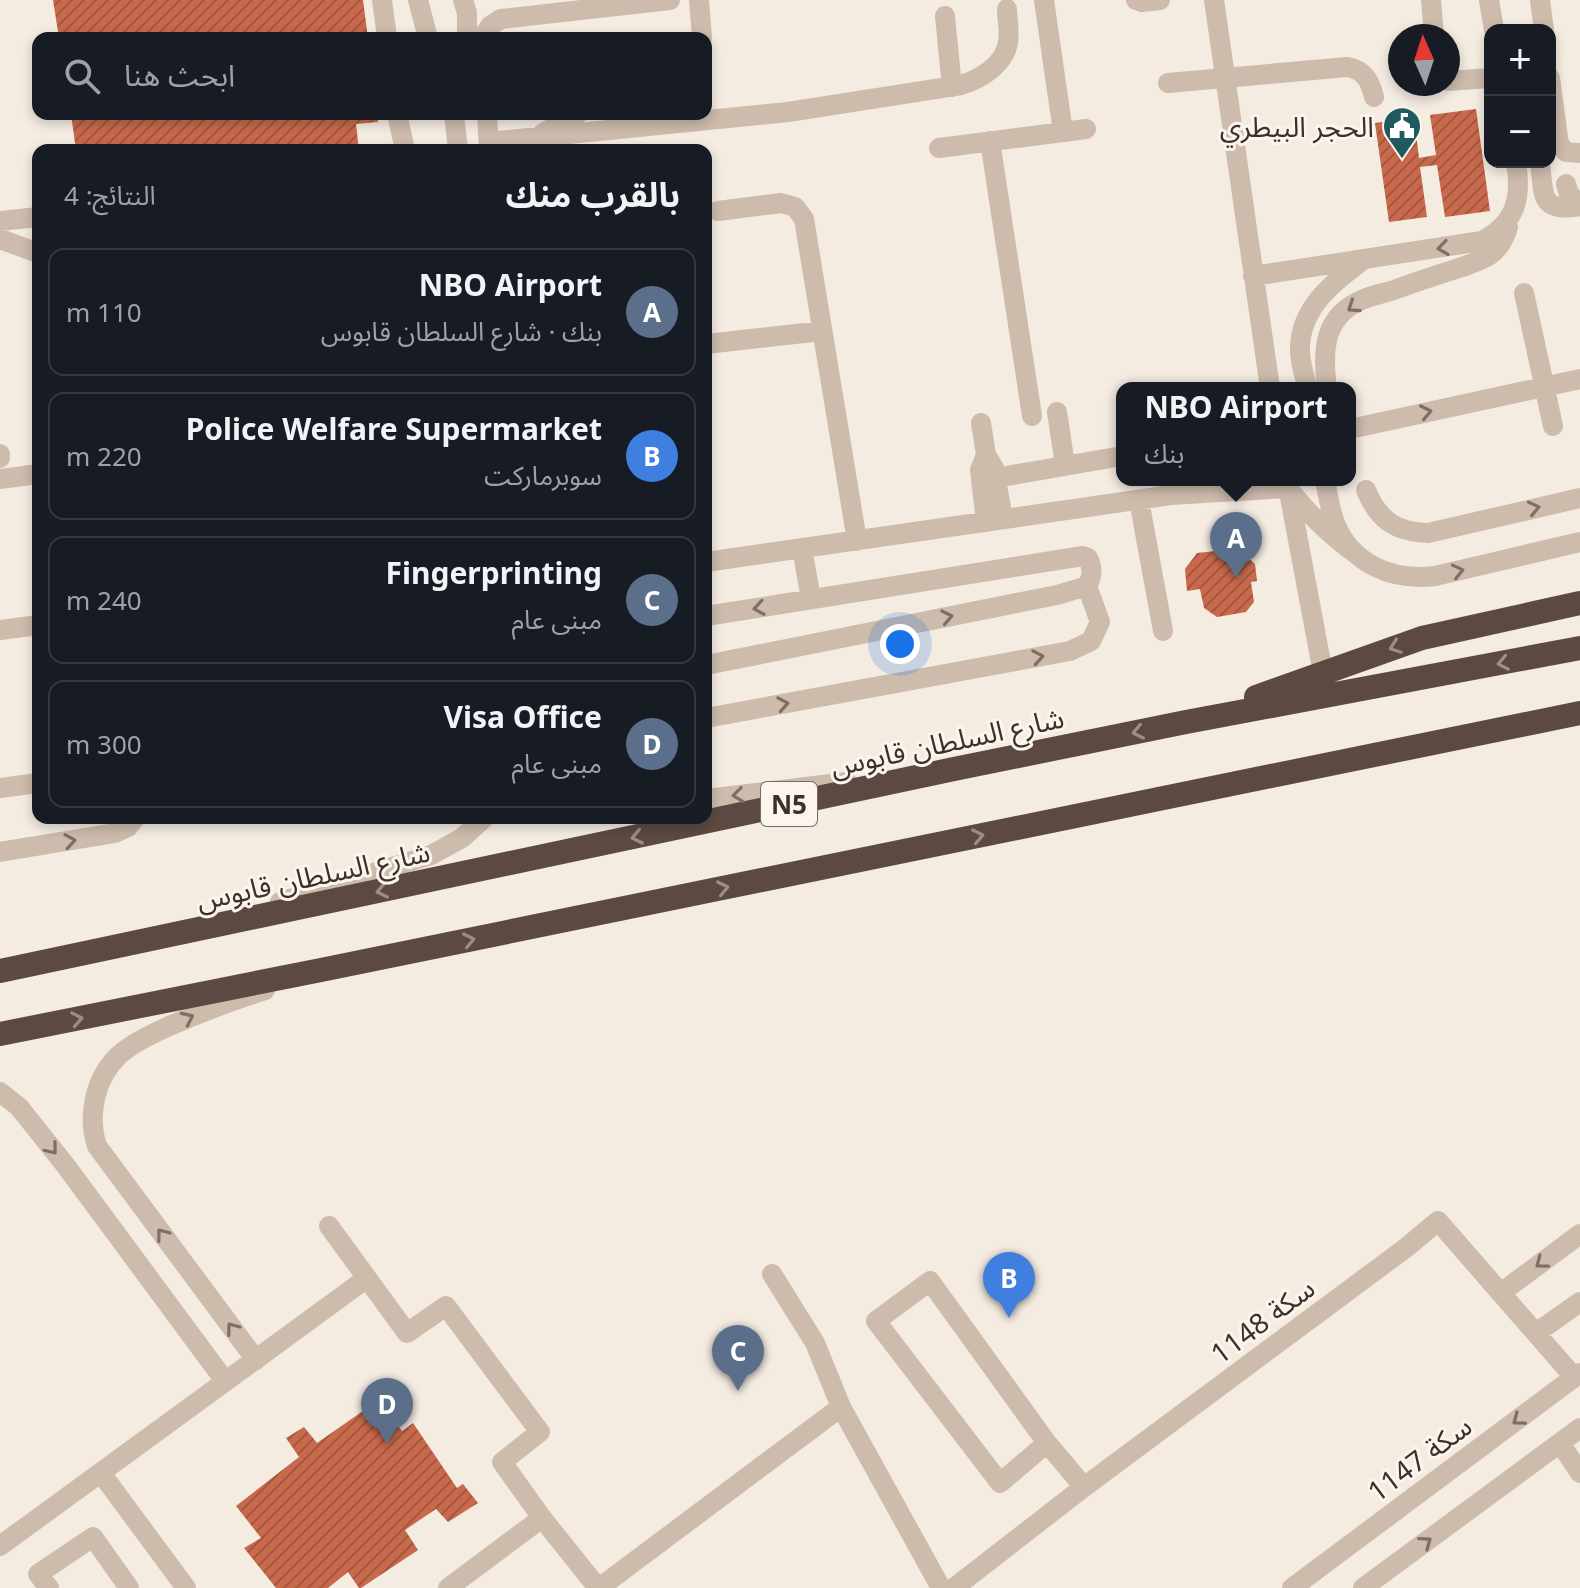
<!DOCTYPE html>
<html lang="ar">
<head>
<meta charset="utf-8">
<style>
	:root { --surface:#171b24; --page:#242831; --text:#f1f3f6; --muted:#9ea1a6; --line:#363941; --accent:#7c3aed }
	body { margin:0; font-family:"Noto Sans","Noto Sans Arabic",sans-serif; background:var(--page); color:var(--text); direction:rtl }
	.controls { position:absolute; right:24px; top:24px; display:grid; overflow:hidden; border-radius:16px; box-shadow:0 4px 12px #0003 }
	.controls button { width:72px; height:72px; display:grid; place-items:center; padding:0; border:0; border-bottom:2px solid var(--line); background:var(--surface); color:var(--text); font:40px sans-serif }
	.compass { position:absolute; left:1388px; top:24px; width:72px; height:72px; border-radius:50%; background:var(--surface); box-shadow:0 4px 12px #0003; rotate:357deg }
	.you { position:absolute; left:900px; top:644px; width:28px; height:28px; margin:-20px; border:6px solid #fff; border-radius:50%; background:#1a73e8; box-shadow:0 0 0 12px #1a73e833 }
	.badge { display:grid; place-items:center; width:52px; height:52px; border-radius:50%; background:var(--accent); color:#fff; font-size:26px; font-weight:700 }
	.pin { position:absolute; translate:-50% -66px; filter:drop-shadow(0 2px 4px #0008) }
	.pin::after { content:''; position:absolute; top:42px; width:28px; height:24px; background:inherit; clip-path:polygon(0 0,100% 0,50% 100%) }
	.popup { position:absolute; left:1116px; top:382px; width:240px; height:104px; box-sizing:border-box; display:grid; place-content:center; border-radius:16px; background:var(--surface); filter:drop-shadow(0 2px 6px #0005); font-size:26px; white-space:nowrap; color:var(--muted) }
	.popup b { font-size:30px; color:var(--text) }
	.popup::after { content:''; position:absolute; left:50%; top:100%; margin-left:-16px; border:16px solid transparent; border-top-color:var(--surface) }
	.list { margin:0; padding:0; list-style:none }
	h2 { display:flex; justify-content:space-between; align-items:center; height:104px; margin:0; padding:0 32px; font-size:34px }
	h2 small { font-size:26px; font-weight:400; color:var(--muted) }
	.list li { display:grid; grid-template-columns:52px 1fr auto; gap:24px; align-items:center; box-sizing:border-box; height:128px; margin:0 16px 16px; padding:0 16px; border:2px solid var(--line); border-radius:16px }
	.list b { display:block; font-size:30px; white-space:nowrap }
	.list p { margin:0; font-size:26px; white-space:nowrap; color:var(--muted) }
	.list em { font-size:26px; font-style:normal; color:var(--muted) }
	.icon { flex:none; width:44px; height:44px; fill:none; stroke:currentColor; stroke-width:2; stroke-linecap:round; stroke-linejoin:round }
	.map { position:relative; flex:none; width:1580px; height:1588px; overflow:hidden; direction:ltr }
	.search { position:absolute; background:var(--surface); box-shadow:0 4px 12px #0003; left:32px; top:32px; width:680px; height:88px; display:flex; align-items:center; gap:20px; box-sizing:border-box; padding:0 28px; border-radius:16px; color:var(--muted); font-size:30px }
	.panel { position:absolute; background:var(--surface); box-shadow:0 4px 12px #0003; left:32px; top:144px; width:680px; height:680px; border-radius:16px; direction:rtl }
	.map>svg:first-child { display:block }
	.building { fill:url(#building-hatch) }
	.lines { fill:none; stroke-linecap:round; stroke-linejoin:round }
	.minor { stroke:#cdbbac; stroke-width:20 }
	.highway { stroke:#5c4a42; stroke-width:24 }
	.oneway { stroke:#7d6f65 }
	.oneway2 { stroke:#9c8e87 }
	.labels { text-anchor:middle; dominant-baseline:central; stroke-width:6; stroke-linejoin:round; paint-order:stroke }
	.shield { fill:#fbf5ee; stroke:#756b66; stroke-width:2 }
	.shield-label { font-size:26px; font-weight:bold; fill:#3b302b }
	.poi-label { font-size:28px; fill:#3b302b; stroke:#fbf5ee; text-anchor:end }
	.street-label { font-size:28px; fill:#3b302b; stroke:#fbf5ee }
</style>
</head>
<body>
<div class="map">
<svg width="1580" height="1588" viewBox="0 0 1580 1588">
	<defs>
		<pattern id="building-hatch" width="6" height="6" patternUnits="userSpaceOnUse" patternTransform="scale(2)"><rect width="6" height="6" fill="#c8694b"/><path d="M-1 1l2-2M0 6l6-6M5 7l2-2" fill="none" stroke="#a4573f"/></pattern>
	</defs>
	<rect width="100%" height="100%" fill="#f4ebe1"/>
	<path class="building" d="M53 0H363L368 38H59Z
		M1476 109 1490 211 1445 217 1437 165 1420 167 1427 217 1389 222 1375 123 1414 117 1419 158 1436 155 1430 115Z
		M71 114H377L378 122 356 124 359 150H76Z
		M1225 550 1226 557 1245 555 1255 564 1257 581 1251 582 1254 602 1246 612 1217 617 1204 608 1200 589 1187 591 1185 569 1197 553Z
		M380 1399 402 1431 413 1423 457 1488 463 1484 478 1503 448 1522 436 1509 405 1530 418 1550 361 1588H359L348 1572 328 1588H276L244 1548 261 1538 236 1506 299 1457 286 1438 304 1427 317 1443Z"/>
	<g class="lines">
		<path class="minor" d="M382 0 387 38
			M418 0 428 38
			M463 0 467 13V38
			M699 0 702 38
			M1044 0 1063 132
			M1136 0 1142 2 1160 0
			M1214 0 1270 388
			M1431 0 1434 36
			M1489 0 1494 30
			M1540 0 1544 30
			M945 16 952 87
			M482 38 490 26 501 19 670 0
			M1550 78 1559 144 1566 152 1580 153
			M1448 81 1490 78
			M1168 83 1347 67C1364 70 1370 80 1374 97
			M397 114 405 150
			M454 114 458 150
			M487 114 489 150
			M543 133 578 114
			M990 141 1032 416
			M489 142 788 112 961 85C981 79 1005 64 1008 42 1010 32 1007 19 1007 9
			M939 148 1086 129
			M1540 162C1544 195 1539 213 1580 206
			M1566 184 1569 194 1580 205
			M718 211 781 203 795 207 804 219 857 541
			M0 221 38 217
			M0 239 38 253
			M1253 276 1482 241C1516 223 1522 198 1516 162
			M1524 293 1553 426
			M706 344 822 331
			M1307 388C1305 376 1300 363 1300 351 1299 309 1332 283 1362 261
			M1327 388C1322 351 1323 315 1364 299 1374 295 1384 293 1394 290 1415 282 1437 275 1459 268 1484 260 1500 255 1508 227
			M1057 412 1065 465
			M981 423 986 455 994 468 1003 519
			M1350 429 1580 379
			M0 454V458
			M986 455 980 470 986 522
			M995 478 1122 456
			M0 479 38 474
			M1325 480C1328 495 1330 510 1335 523 1352 565 1393 581 1435 576L1580 542
			M1366 490C1378 520 1396 532 1428 533L1580 498
			M1289 492 1323 673
			M1139 500 1163 631
			M802 548 811 599
			M706 562 1171 495 1288 488C1310 515 1327 533 1356 554
			M706 616 1083 556 1088 558C1093 568 1093 576 1087 586L1057 595 706 665
			M0 630 38 625
			M706 718 1070 651 1091 641 1100 622 1087 586
			M0 788 38 783
			M706 799 847 782
			M0 852 115 833 128 827 135 818
			M280 902 431 855 462 838 484 818
			M0 1092 19 1107 66 1166 225 1381
			M329 1226 407 1333 446 1306 540 1432 502 1462 542 1518 598 1588
			M772 1274 815 1343 841 1407 941 1588
			M1502 1292 1580 1234
			M1536 1333 1580 1302
			M256 1360 97 1146C87 1115 95 1078 119 1055 133 1043 150 1035 167 1027 199 1013 231 1001 265 990
			M1047 1443 1000 1483 876 1321 930 1281 1047 1443 1084 1487
			M1560 1443 1580 1473
			M101 1473 186 1588
			M0 1546 367 1278
			M49 1588 38 1574 93 1537 129 1588
			M448 1588 542 1518
			M599 1588 841 1407
			M954 1588 1084 1487 1407 1247 1438 1221 1574 1377
			M1292 1588 1580 1373
			M1363 1588 1580 1428"/>
		<path class="highway" d="M1256 697 1422 638 1580 603
			M0 971 954 769 1186 722 1580 648
			M0 1034 321 970 1580 713"/>
	</g>
	<defs><path id="oneway-chevron" d="M-2-3.5L2.5 0L-2 3.5" fill="none" stroke-width="1.6" stroke-linecap="round" stroke-linejoin="round" transform="scale(2)"/></defs>
	<g class="oneway">
		<use href="#oneway-chevron" transform="translate(1443 248) rotate(172)"/>
		<use href="#oneway-chevron" transform="translate(1353 307) rotate(146)"/>
		<use href="#oneway-chevron" transform="translate(1426 412) rotate(-12)"/>
		<use href="#oneway-chevron" transform="translate(1534 508) rotate(-13)"/>
		<use href="#oneway-chevron" transform="translate(1458 571) rotate(-13)"/>
		<use href="#oneway-chevron" transform="translate(759 608) rotate(171)"/>
		<use href="#oneway-chevron" transform="translate(947 617) rotate(-11)"/>
		<use href="#oneway-chevron" transform="translate(1038 657) rotate(-10)"/>
		<use href="#oneway-chevron" transform="translate(783 704) rotate(-10)"/>
		<use href="#oneway-chevron" transform="translate(738 795) rotate(173)"/>
		<use href="#oneway-chevron" transform="translate(70 841) rotate(-9)"/>
		<use href="#oneway-chevron" transform="translate(188 1018) rotate(-25)"/>
		<use href="#oneway-chevron" transform="translate(52 1149) rotate(51)"/>
		<use href="#oneway-chevron" transform="translate(162 1234) rotate(-127)"/>
		<use href="#oneway-chevron" transform="translate(1541 1263) rotate(143)"/>
		<use href="#oneway-chevron" transform="translate(232 1328) rotate(-127)"/>
		<use href="#oneway-chevron" transform="translate(1518 1420) rotate(143)"/>
		<use href="#oneway-chevron" transform="translate(1426 1542) rotate(-36)"/>
	</g>
	<g class="oneway2">
		<use href="#oneway-chevron" transform="translate(1395 647) rotate(160)"/>
		<use href="#oneway-chevron" transform="translate(1503 663) rotate(169)"/>
		<use href="#oneway-chevron" transform="translate(1138 732) rotate(168)"/>
		<use href="#oneway-chevron" transform="translate(978 836) rotate(-12)"/>
		<use href="#oneway-chevron" transform="translate(637 837) rotate(168)"/>
		<use href="#oneway-chevron" transform="translate(723 888) rotate(-12)"/>
		<use href="#oneway-chevron" transform="translate(382 891) rotate(168)"/>
		<use href="#oneway-chevron" transform="translate(469 940) rotate(-12)"/>
		<use href="#oneway-chevron" transform="translate(77 1019) rotate(-11)"/>
	</g>
	<defs>
		<g id="civic-pin" transform="scale(2)"><path d="M0 17L-7.5 6A9.5 9.5 0 1 1 7.5 6Z" fill="#1f5a5e" stroke="#fbf5ee"/><path d="M-.6-6.5H3V-4.5H.6V-3L4-1V1h2V6H-6V1h2V-1L-.6-3ZM-1.2 2.5V6h2.4V2.5Z" fill="#fff"/></g>
	</defs>
	<g fill-rule="evenodd">
		<use href="#civic-pin" x="1402" y="126"/>
	</g>
	<g class="labels">
		<rect class="shield" x="761" y="782" width="56" height="44" rx="6"/>
		<g class="shield-label">
			<text x="789" y="804">N5</text>
		</g>
		<g class="poi-label">
			<text x="1374" y="126">الحجر البيطري</text>
		</g>
		<g class="street-label">
			<text transform="translate(947 741) rotate(-12)">شارع السلطان قابوس</text>
			<text transform="translate(313 875) rotate(-12)">شارع السلطان قابوس</text>
			<text transform="translate(1262 1320) rotate(-37)">سكة 1148</text>
			<text transform="translate(1419 1458) rotate(-37)">سكة 1147</text>
		</g>
	</g>
</svg>
<div class="controls">
<button>+</button>
<button>−</button>
</div>
<svg class="compass" viewBox="-18 -18 36 36"><path d="M0-13l5 13h-10z" fill="#e53935"/><path d="M0 13l5-13h-10z" fill="#9ea1a6"/></svg>
<div class="you"></div>
<div class="pin badge" style="left:1236px;top:578px;background:#5c6f8a">A</div>
<div class="popup"><b>NBO Airport</b>بنك</div>
<div class="pin badge" style="left:1009px;top:1318px;background:#3f7fe0">B</div>
<div class="pin badge" style="left:738px;top:1391px;background:#5c6f8a">C</div>
<div class="pin badge" style="left:387px;top:1444px;background:#5c6f8a">D</div>
<div class="search"><svg class="icon" aria-label="search" viewBox="0 0 24 24"><circle cx="10" cy="10" r="6"/><path d="M15 15l6 6"/></svg>ابحث هنا</div>
<section class="panel">
<h2>بالقرب منك<small>النتائج: 4</small></h2>
<ul class="list">
<li><span class="badge" style="background:#5c6f8a">A</span><div><b>NBO Airport</b><p>بنك · شارع السلطان قابوس</p></div><em>110 m</em></li>
<li><span class="badge" style="background:#3f7fe0">B</span><div><b>Police Welfare Supermarket</b><p>سوبرماركت</p></div><em>220 m</em></li>
<li><span class="badge" style="background:#5c6f8a">C</span><div><b>Fingerprinting</b><p>مبنى عام</p></div><em>240 m</em></li>
<li><span class="badge" style="background:#5c6f8a">D</span><div><b>Visa Office</b><p>مبنى عام</p></div><em>300 m</em></li>
</ul>
</section>
</div>
</body>
</html>
